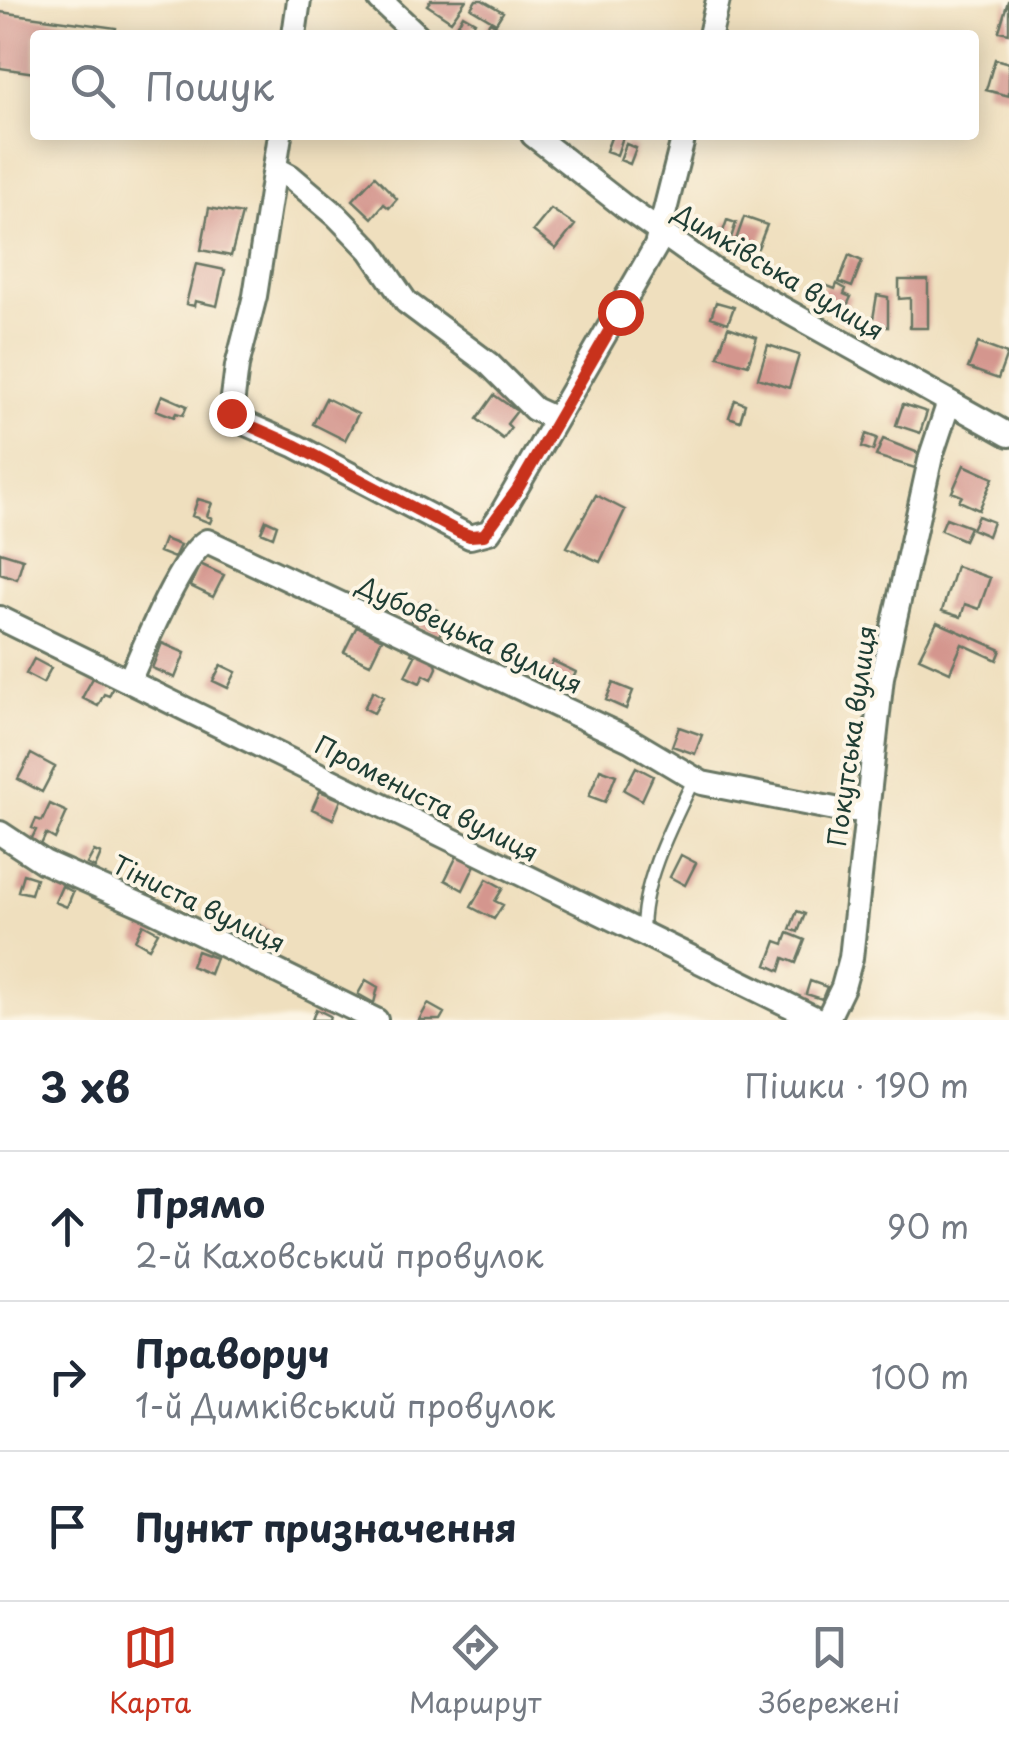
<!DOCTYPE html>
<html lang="uk">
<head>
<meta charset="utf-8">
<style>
	:root { --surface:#fff; --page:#f2f2f3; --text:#1f2937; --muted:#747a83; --line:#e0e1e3; --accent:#c8321e }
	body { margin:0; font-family:"Playpen Sans",sans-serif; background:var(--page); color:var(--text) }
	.stop { position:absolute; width:30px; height:30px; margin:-22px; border:8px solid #c8321e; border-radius:50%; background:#fff }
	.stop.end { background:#c8321e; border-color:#fff; box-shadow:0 2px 10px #0008 }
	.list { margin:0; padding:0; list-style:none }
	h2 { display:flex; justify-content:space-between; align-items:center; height:130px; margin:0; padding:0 40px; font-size:42px }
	h2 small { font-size:32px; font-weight:400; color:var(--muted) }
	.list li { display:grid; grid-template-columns:65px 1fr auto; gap:30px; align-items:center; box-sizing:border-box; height:150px; padding:0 40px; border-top:2px solid var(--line) }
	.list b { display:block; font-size:38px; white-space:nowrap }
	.list p { margin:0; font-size:32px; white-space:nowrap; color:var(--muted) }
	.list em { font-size:32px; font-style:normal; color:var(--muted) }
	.icon { flex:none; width:55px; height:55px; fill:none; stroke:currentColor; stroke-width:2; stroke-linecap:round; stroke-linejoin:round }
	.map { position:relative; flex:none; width:1009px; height:1020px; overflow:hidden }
	.search { position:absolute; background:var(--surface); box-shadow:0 5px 25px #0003; left:30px; right:30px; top:30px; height:110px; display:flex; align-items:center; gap:25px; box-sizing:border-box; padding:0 35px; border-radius:10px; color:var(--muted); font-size:38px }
	.sheet { height:580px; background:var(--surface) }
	nav { display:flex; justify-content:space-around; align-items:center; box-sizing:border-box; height:140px; border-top:2px solid var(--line); background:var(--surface); font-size:28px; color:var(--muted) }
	nav a { display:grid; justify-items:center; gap:5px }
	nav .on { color:var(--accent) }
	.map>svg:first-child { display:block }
	.building { fill:#d4968e }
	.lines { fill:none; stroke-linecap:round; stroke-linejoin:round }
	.service-casing { stroke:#687664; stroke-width:16 }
	.minor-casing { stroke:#687664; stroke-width:28 }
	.service { stroke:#fff; stroke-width:11 }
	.minor { stroke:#fff; stroke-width:22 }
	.route { stroke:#c8321e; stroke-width:12 }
	.labels { text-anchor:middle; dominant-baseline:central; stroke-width:8; stroke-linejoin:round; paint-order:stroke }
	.street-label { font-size:25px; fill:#1f3d34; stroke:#fcf5e5 }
</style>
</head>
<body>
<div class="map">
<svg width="1009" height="1020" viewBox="0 0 1009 1020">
	<rect width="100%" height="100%" fill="#fcf5e5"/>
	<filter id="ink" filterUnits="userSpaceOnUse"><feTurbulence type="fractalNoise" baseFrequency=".01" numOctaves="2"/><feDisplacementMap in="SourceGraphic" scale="20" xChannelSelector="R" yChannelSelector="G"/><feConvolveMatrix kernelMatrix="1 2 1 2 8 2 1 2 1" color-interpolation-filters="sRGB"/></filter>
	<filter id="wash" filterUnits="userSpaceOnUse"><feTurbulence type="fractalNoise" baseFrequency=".0048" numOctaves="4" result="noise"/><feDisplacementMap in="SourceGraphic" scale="40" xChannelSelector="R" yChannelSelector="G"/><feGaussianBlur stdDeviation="2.25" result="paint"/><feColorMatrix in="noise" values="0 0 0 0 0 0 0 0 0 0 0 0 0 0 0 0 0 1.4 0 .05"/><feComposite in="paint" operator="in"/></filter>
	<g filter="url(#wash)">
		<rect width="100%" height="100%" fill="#efdfbe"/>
		<g id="blocks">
			<path class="building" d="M431 0H466L451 21 427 5Z
				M476 0H482L503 12 496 23 471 8Z
				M1008 1H1009V33L999 31Z
				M0 12 116 28 115 35H35V73L0 68Z
				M463 15 475 22 468 35H452Z
				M490 22 510 35H481Z
				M995 59 1009 63V96L986 90Z
				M612 135 623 137 617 155 606 151Z
				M626 144 636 148 630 164 620 160Z
				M375 176 397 199 389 208 384 204 372 218 353 200Z
				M209 208 242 214 231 256 201 250Z
				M551 209 575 225 556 249 533 231Z
				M744 217 767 225 758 248 736 240Z
				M727 220 736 223 729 244 720 240Z
				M849 255 862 261 852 287 839 282Z
				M196 264 225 270 217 306 195 301 194 306 186 304Z
				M899 280H928V328H910V298L899 299Z
				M837 284 846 289 844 294 851 297 842 316 816 303 825 285 835 289Z
				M877 295 888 297V327L872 325Z
				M716 302 734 307 728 323 711 317Z
				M728 327 757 337 748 365 718 356Z
				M978 343 1007 354 998 379 968 368Z
				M768 345 799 355 789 388 758 378Z
				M162 395 187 406 183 415 176 413 174 417 156 410Z
				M494 395 517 411 507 424 511 428 503 439 477 419Z
				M326 398 358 414 345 440 313 424Z
				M735 400 745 404 740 421 729 417Z
				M903 404 927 412 920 433 896 425Z
				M866 434 877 438 873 451 862 447Z
				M883 439 921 454 915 468 876 456Z
				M964 465 993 478 979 510 959 501 962 496 952 492Z
				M596 495 625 510 600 562 567 547Z
				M198 499 212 503 207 516 212 518 210 523 192 516Z
				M978 516 993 522 988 536 972 529Z
				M946 518 970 527 964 540 941 530Z
				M266 520 277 525 273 537 261 532Z
				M164 539 180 545 174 558 159 552Z
				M0 552 23 559 17 579 0 573Z
				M200 564 224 575 213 597 190 586Z
				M956 566 990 578 979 609 965 604 961 617 942 611Z
				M420 602 437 610 434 618 445 623 439 636 410 623Z
				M937 622 1001 650 997 660 962 644 950 672 919 658Z
				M357 626 382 639 370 664 344 652Z
				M162 643 185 653 175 678 152 668Z
				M413 650 435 660 437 668 432 679 424 675 420 683 405 676 415 656 411 654Z
				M34 659 51 668 43 683 26 674Z
				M553 661 576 672 563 699 540 688Z
				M221 665 236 672 228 688 213 681Z
				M93 678 113 687 109 696 104 694 98 706 82 698Z
				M613 683 633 691 626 709 606 700Z
				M373 691 383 697 374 713 364 708Z
				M679 727 702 735 695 754 672 746Z
				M31 754 55 767 42 792 18 779Z
				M636 767 653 776 642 800 624 790Z
				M600 769 616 775 605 802 589 796Z
				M320 791 341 800 333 819 312 809Z
				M50 804 67 812 55 839 46 834 39 849 29 844 36 830 32 828 36 819 42 821Z
				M94 851 101 854 95 868 87 864Z
				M681 855 696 863 685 885 670 877Z
				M457 856 475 865 463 890 445 880Z
				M23 874 36 878 31 894 18 891Z
				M487 879 503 888 495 901 503 905 494 919 471 907Z
				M62 886 73 892 67 907 55 902Z
				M797 911 805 914 798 932 790 929Z
				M143 924 158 932 149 948 135 940Z
				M260 925 273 933 263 949 250 941Z
				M788 933 805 940 796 963 784 958 780 971 767 965 776 941 784 944Z
				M197 951 216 958 210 974 191 966Z
				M366 980 378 987 374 1003 358 994Z
				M810 981 827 987 822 999 806 994Z
				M428 1004 444 1013 440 1020H419Z
				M316 1009 330 1016 329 1020H312Z"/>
		</g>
	</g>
	<g filter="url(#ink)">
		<use href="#blocks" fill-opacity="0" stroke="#687664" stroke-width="2.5"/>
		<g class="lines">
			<g class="service-casing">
				<path id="service" d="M643 933C640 885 673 822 694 779"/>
			</g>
			<g class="minor-casing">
				<path id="minor" d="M380 0 417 35
					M294 35 299 0
					M710 35 718 0
					M280 135 255 296 237 366 231 413 237 420 296 446 470 537 489 532 500 516 656 246 684 135
					M533 135 625 207 715 271 1009 435
					M275 168 290 176 336 215 370 250 406 302 489 364 534 409 556 419
					M0 618 819 1020
					M129 681C143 651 182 553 207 541L630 740 702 783 840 810H866
					M0 833 44 862 148 908 376 1020
					M827 1020 843 987 851 958 882 677 931 456 949 402"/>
			</g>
			<use href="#service" class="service"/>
			<use href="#minor" class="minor"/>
		</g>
	</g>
	<g class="lines" filter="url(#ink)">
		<path class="route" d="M231 413 237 420 296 446 459 532 470 536 484 535 517 490 620 312"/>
	</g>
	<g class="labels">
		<g class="street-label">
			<text transform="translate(779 271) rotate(31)">Димківська вулиця</text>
			<text transform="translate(470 634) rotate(25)">Дубовецька вулиця</text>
			<text transform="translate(851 736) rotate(-82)">Покутська вулиця</text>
			<text transform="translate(427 798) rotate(27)">Промениста вулиця</text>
			<text transform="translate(199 903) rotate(26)">Тіниста вулиця</text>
		</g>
	</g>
</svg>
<div class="stop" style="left:620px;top:312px"></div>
<div class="stop end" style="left:231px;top:413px"></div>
<div class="search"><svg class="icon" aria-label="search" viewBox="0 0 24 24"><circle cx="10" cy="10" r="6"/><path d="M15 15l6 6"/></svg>Пошук</div>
</div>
<section class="sheet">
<h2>3 хв<small>Пішки · 190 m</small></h2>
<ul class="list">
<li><svg class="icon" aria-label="ahead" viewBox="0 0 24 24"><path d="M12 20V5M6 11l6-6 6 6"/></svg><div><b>Прямо</b><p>2-й Каховський провулок</p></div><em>90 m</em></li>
<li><svg class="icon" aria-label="right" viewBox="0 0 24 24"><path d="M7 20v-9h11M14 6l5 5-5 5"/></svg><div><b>Праворуч</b><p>1-й Димківський провулок</p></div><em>100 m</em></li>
<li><svg class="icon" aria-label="arrive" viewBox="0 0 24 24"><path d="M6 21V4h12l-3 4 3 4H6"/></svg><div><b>Пункт призначення</b></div></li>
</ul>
</section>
<nav>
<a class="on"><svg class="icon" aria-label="map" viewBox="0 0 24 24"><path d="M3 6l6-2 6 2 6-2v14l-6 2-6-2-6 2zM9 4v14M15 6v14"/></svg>Карта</a>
<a><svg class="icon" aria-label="directions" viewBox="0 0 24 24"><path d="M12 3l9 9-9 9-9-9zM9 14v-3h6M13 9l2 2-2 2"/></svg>Маршрут</a>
<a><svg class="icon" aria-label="saved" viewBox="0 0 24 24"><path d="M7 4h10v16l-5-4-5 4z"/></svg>Збережені</a>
</nav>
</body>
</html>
